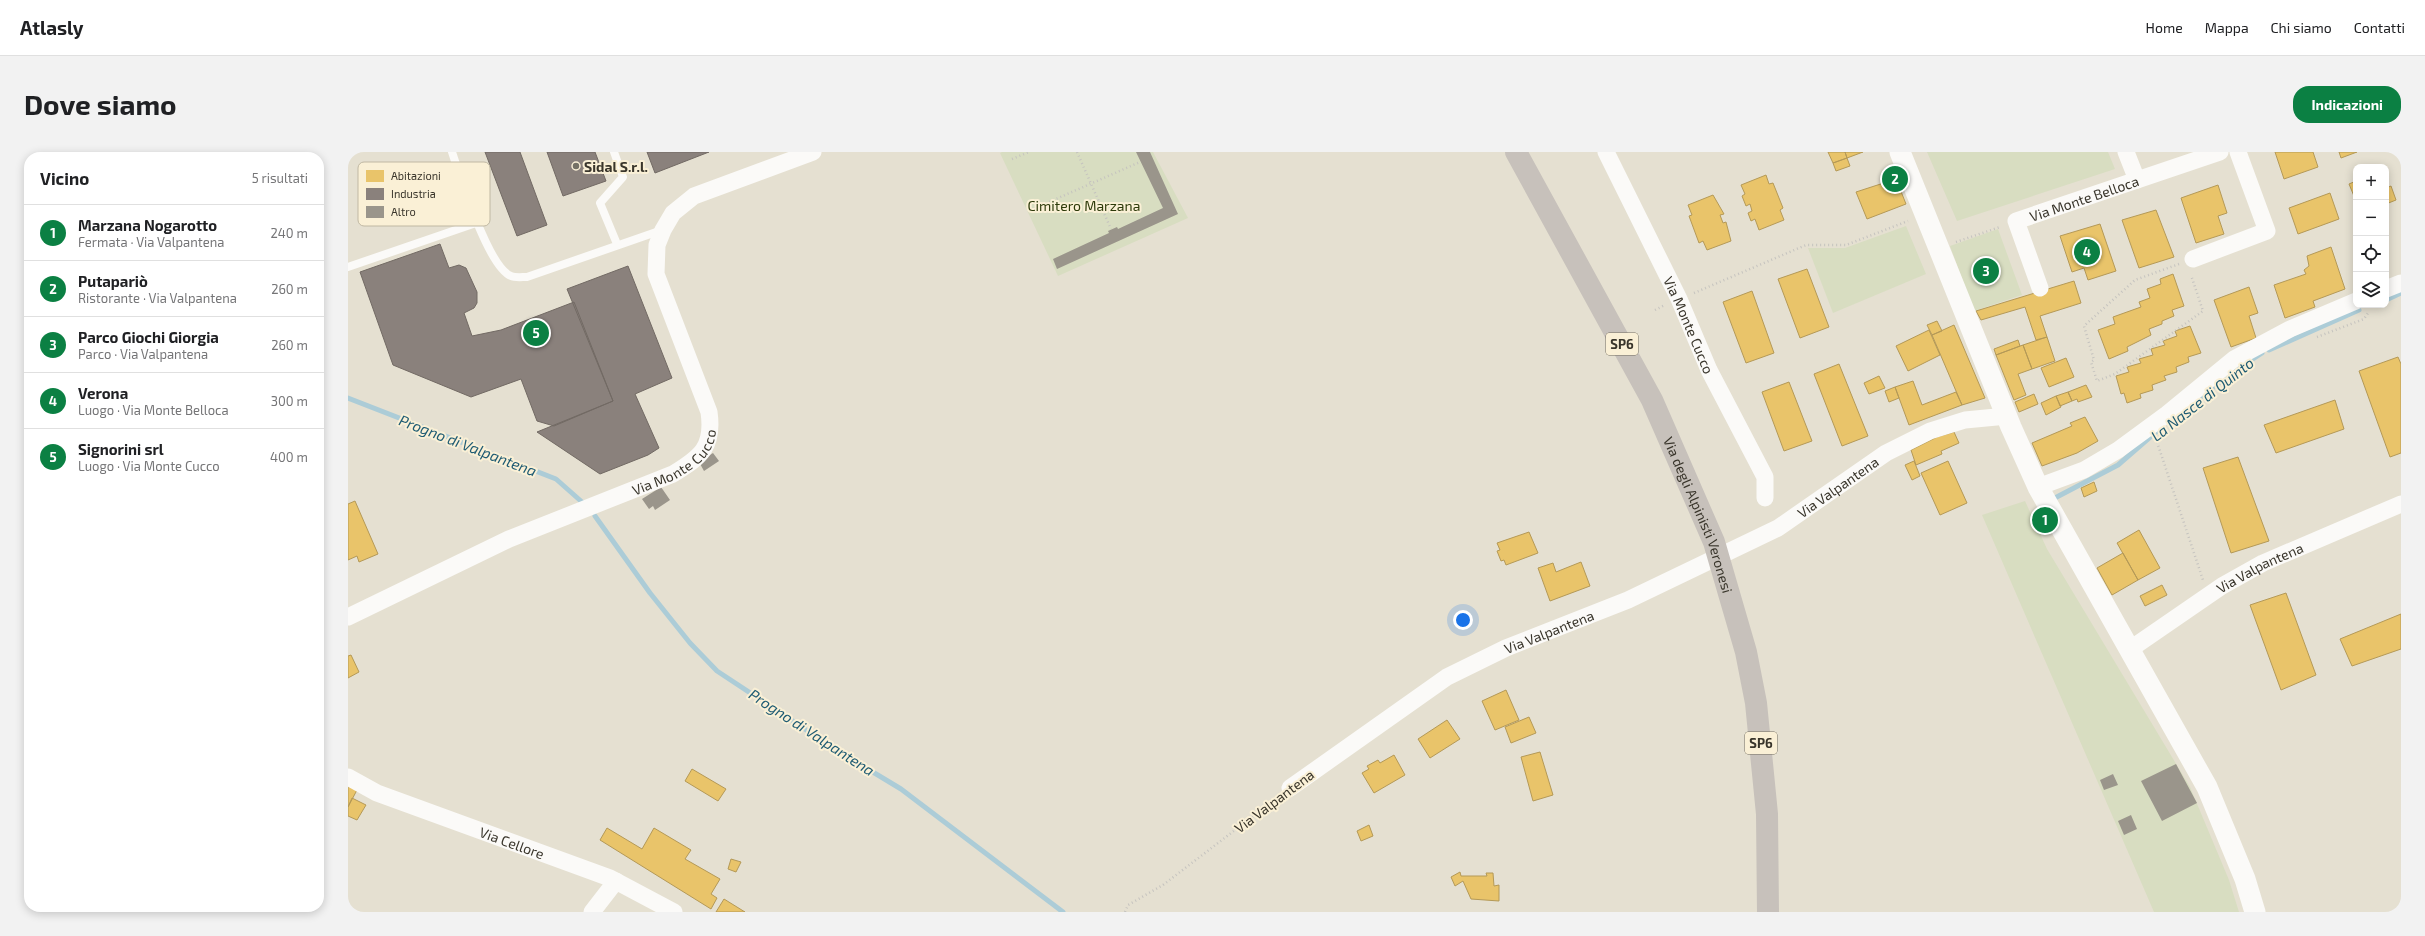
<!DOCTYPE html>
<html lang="it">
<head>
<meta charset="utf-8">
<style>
	:root { --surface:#fff; --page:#f2f2f2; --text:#202124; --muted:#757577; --line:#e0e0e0; --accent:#0b8043 }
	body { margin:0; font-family:"Exo 2",sans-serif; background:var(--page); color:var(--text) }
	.controls { position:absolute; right:12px; top:12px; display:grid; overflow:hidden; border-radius:8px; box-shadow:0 2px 10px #0003 }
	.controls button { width:36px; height:36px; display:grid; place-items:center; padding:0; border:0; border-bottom:1px solid var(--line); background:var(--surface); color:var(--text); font:20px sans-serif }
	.you { position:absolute; left:1115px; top:468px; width:14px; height:14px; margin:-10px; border:3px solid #fff; border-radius:50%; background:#1a73e8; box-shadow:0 0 0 6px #1a73e833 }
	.badge { display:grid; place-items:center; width:26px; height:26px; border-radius:50%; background:var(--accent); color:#fff; font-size:13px; font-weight:700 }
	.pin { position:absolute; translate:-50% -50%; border:2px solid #fff; box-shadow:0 1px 4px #0006 }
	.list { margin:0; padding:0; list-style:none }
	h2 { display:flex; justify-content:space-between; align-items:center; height:52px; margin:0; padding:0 16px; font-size:17px }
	h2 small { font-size:13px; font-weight:400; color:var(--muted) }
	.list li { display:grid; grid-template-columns:26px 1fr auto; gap:12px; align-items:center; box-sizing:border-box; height:56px; padding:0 16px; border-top:1px solid var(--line) }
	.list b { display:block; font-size:15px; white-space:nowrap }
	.list p { margin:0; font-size:13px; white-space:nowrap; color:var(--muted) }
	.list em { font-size:13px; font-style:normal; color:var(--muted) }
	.icon { flex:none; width:22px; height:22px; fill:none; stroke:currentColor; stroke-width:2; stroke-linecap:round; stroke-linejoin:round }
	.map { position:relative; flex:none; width:2053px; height:760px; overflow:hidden; border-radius:16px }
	header { display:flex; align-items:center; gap:24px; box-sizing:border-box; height:56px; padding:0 20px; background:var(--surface); border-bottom:1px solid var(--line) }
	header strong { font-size:19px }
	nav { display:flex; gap:22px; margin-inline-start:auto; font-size:14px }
	.intro { display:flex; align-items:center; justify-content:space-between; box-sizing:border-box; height:96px; padding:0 24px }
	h1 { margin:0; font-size:28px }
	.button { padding:10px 18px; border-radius:16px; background:var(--accent); color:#fff; font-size:14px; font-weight:700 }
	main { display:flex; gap:24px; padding:0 24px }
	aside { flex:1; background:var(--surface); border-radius:16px; box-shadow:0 2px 10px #0003 }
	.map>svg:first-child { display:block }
	.green { fill:#d8ddc1 }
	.homes { fill:#e9c46a; stroke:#b49957 }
	.industry { fill:#8a817c; stroke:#726a64 }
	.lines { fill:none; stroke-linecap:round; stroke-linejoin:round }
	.stream { stroke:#acccd7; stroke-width:5 }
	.building { fill:#9a958b }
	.path { stroke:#c5c3bf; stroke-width:2.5; stroke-dasharray:1 3; stroke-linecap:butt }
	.service { stroke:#fbfaf8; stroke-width:8 }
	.minor { stroke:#fbfaf8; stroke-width:17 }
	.tertiary { stroke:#fbfaf8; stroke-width:21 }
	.trunk { stroke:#c7c1bb; stroke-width:22 }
	.poi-dot { fill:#757165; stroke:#faf0d6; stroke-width:1.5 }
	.labels { text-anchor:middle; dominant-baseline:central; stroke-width:4; stroke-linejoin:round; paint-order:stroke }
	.shield { fill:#faf0d6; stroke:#736d5e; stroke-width:1 }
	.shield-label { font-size:13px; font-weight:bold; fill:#39352b }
	.poi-label { font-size:14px; font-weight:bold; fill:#39352b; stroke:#faf0d6; text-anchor:start }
	.street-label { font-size:14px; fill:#39352b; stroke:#faf0d6 }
	.park-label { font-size:14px; fill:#2d3a0a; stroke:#faf0d6 }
	.water-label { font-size:15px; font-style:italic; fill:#1e5b73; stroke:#faf0d6 }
	.key { fill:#faf0d6; stroke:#c0b8a3; stroke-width:1 }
	.key-label { font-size:11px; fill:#39352b }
</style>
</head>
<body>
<header>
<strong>Atlasly</strong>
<nav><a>Home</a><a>Mappa</a><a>Chi siamo</a><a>Contatti</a></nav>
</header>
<div class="intro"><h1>Dove siamo</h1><a class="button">Indicazioni</a></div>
<main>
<aside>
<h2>Vicino<small>5 risultati</small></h2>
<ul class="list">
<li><span class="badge">1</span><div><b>Marzana Nogarotto</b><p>Fermata · Via Valpantena</p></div><em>240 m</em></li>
<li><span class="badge">2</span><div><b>Putapariò</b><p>Ristorante · Via Valpantena</p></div><em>260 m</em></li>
<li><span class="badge">3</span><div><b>Parco Giochi Giorgia</b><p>Parco · Via Valpantena</p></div><em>260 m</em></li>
<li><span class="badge">4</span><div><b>Verona</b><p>Luogo · Via Monte Belloca</p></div><em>300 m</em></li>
<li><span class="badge">5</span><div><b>Signorini srl</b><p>Luogo · Via Monte Cucco</p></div><em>400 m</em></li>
</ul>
</aside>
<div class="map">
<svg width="2053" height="760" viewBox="0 0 2053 760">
	<rect width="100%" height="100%" fill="#e5e0d1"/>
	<path class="green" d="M654 0H805L840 66 710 124 652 1Z
		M1579 0H1760L1767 17 1609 69Z
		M1558 74 1578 122 1485 161 1460 96H1497Z
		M1650 77 1674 143 1626 159 1602 94Z
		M1677 349 1699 397 1842 635 1881 728 1891 760H1806L1634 363Z"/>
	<path class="homes" d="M1480 0H1497L1499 6 1485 11Z
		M1497 0H1515L1499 6Z
		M1927 0H1965L1970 15 1936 27Z
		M1991 0H2009L1993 6Z
		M1499 6 1502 14 1488 19 1485 11Z
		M1418 23 1421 32 1425 31 1435 56 1432 58 1436 68 1411 78 1407 67 1403 69 1400 61 1404 59 1402 52 1398 54 1394 44 1397 42 1393 33Z
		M1548 27 1558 52 1519 67 1508 40Z
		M2008 29V49L2001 32Z
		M1870 33 1879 61 1870 64 1876 82 1848 91 1833 46Z
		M2043 34 2048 48 2038 52V36Z
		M1982 41 1991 67 1950 82 1941 56Z
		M1365 43 1376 62 1372 63 1375 71 1378 70 1383 89 1359 98 1355 89 1351 91 1341 64 1344 63 1340 53Z
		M1808 58 1826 105 1791 116 1774 68Z
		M1752 72 1768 119 1740 128 1736 116 1724 120 1712 84Z
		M1983 95 1997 137 1965 149 1967 155 1937 166 1926 133 1958 122 1956 118 1961 114 1959 104Z
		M1459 117 1481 175 1452 186 1430 127Z
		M1825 122 1836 154 1824 158 1826 164 1814 169V172L1801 177 1803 183 1779 195 1780 199 1761 207 1750 178 1767 172 1765 165 1793 155 1791 150 1802 146 1799 137 1813 132 1812 127Z
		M1726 129 1733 151 1692 164 1699 185 1688 188 1677 155 1633 168 1628 159Z
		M1901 135 1910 161 1901 164 1908 186 1883 195 1866 148Z
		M1404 139 1426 201 1398 211 1375 150Z
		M1589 169 1594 179 1584 183 1579 173Z
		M1606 173 1637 246 1614 253 1584 183Z
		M1842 174 1853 201 1840 205 1841 210 1828 215 1829 220 1816 224 1818 228 1804 233 1805 238 1792 242 1793 246 1779 251 1776 241 1773 242 1768 224 1781 220 1779 215 1793 211 1791 207 1805 203 1803 197 1817 193 1815 189 1829 184 1827 179Z
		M1581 178 1592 203 1560 219 1548 194Z
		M1699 185 1707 209 1684 217 1675 193Z
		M1670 188 1672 194 1648 203 1646 197Z
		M1675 193 1684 217 1670 222 1678 243 1666 248 1648 203Z
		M2050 205 2053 212V301L2042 305 2011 219Z
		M1718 206 1726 225 1701 235 1693 216Z
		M1491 212 1520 284 1494 294 1466 222Z
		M1531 224 1537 236 1521 242 1516 231Z
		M1565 229 1574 253 1608 240 1614 253 1561 273 1547 235Z
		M1441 230 1464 289 1436 299 1414 240Z
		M1738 233 1744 245 1730 250 1729 247 1724 249 1720 240Z
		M1547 235 1551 246 1541 250 1537 239Z
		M1720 240 1724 249 1712 254 1708 244Z
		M1686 242 1690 252 1671 260 1667 250Z
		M1708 244 1713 255 1698 263 1693 251Z
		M1987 248 1996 277 1928 301 1916 273Z
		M1737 265 1750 289 1729 301 1694 314 1684 291 1724 274 1722 271Z
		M1606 280 1611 291 1593 299 1594 302 1568 313 1563 298 1589 285Z
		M1890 305 1921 389 1883 401 1855 316Z
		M1566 309 1572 324 1564 328 1557 313Z
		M1600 309 1619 351 1592 363 1573 321Z
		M1746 330 1749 339 1736 345 1733 336Z
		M7 349 30 402 11 410 9 404 0 408V352Z
		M1791 378 1812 416 1790 428 1769 391Z
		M1181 380 1190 401 1158 413 1156 408 1153 409 1149 399 1152 398 1149 391Z
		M1775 401 1790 428 1764 443 1749 416Z
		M1233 410 1242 434 1202 449 1190 416 1205 411 1208 420Z
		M1814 433 1819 443 1797 454 1792 444Z
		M1938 441 1968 523 1933 538 1902 453Z
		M2053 462V497L2004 514 1992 487Z
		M3 503 11 520 0 526V504Z
		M1158 538 1171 568 1147 578 1134 549Z
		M1181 565 1188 581 1163 591 1157 575Z
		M1099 568 1112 587 1082 606 1070 587Z
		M1192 600 1205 643 1185 649 1173 605Z
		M1046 603 1057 623 1026 641 1014 621 1021 617 1019 614 1030 608 1032 611Z
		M344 617 378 637 370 649 337 629Z
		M0 634 9 638 0 655Z
		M4 646 18 653 9 668 0 664V655Z
		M1021 673 1025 684 1013 689 1009 679Z
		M259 676 294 697 306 676 343 698 337 707 372 727 363 742 369 746 363 757 252 688Z
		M383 707 393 710 388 720 380 717Z
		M1112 720 1113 724H1139L1138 721H1145L1146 734 1151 733V749L1123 747 1115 729 1107 734 1103 725Z
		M376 747 397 760H368Z"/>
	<path class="industry" d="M137 0H172L199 73 169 84Z
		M199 0H247L258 29 215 44Z
		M299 0H361L307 21Z
		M92 92 101 116 111 113 118 116 129 140V151L126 156 116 161 124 184 153 178 226 150 265 249 206 274 189 269 173 227 123 245 45 213 12 120Z
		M280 114 324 226 287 242 311 296 300 303 252 322 189 280 265 249 219 137Z"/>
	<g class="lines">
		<path class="stream" d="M2038 148 2053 141
			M1921 198 2011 158
			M1854 244 1882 222 1914 201
			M0 246 208 327 234 350
			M1703 348 1770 313 1808 280
			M247 364 302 441 342 491 369 519 490 599 553 637 715 760"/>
	</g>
	<path class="building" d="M788 0H802L830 62 709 117 705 107 761 81 760 79 769 75 770 77 815 56Z
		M365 301 371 309 356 319 351 310Z
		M313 335 322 348 307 358 305 354 301 357 294 347Z
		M1828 612 1849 651 1814 669 1793 629Z
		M1765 622 1770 633 1756 638 1752 628Z
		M1783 663 1789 677 1776 683 1770 669Z"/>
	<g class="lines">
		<path class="path" d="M729 0 763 77
			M664 7 681 0
			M683 58 792 10
			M1608 90 1652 75
			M1831 112 1787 128 1736 174 1746 208 1743 210 1749 229 1767 222 1855 159 1843 123
			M1346 141 1458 93H1498L1560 69
			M1307 158 1317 153
			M1969 185 2016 167 2020 161
			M1809 290 1855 428
			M777 760 780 753 815 733 929 646"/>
		<path class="service" d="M104 0C112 24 140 115 163 124 167 126 174 125 179 125L314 78
			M266 0 275 25 252 51 269 92
			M0 115 128 71"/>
		<g class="minor">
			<path id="s1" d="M1258 0 1331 147 1361 218 1417 325V346"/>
			<path d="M1778 0 1789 28"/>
			<path d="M1845 107 1919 79 1890 0"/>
			<path id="s2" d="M1692 136 1668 69 1872 0"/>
			<path d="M2038 137 2053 131"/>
			<path d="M1690 335 1736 318 1770 298 1819 262 1886 207 1942 177 2008 149"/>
			<path id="s3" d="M0 465 161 387 325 322C353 305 366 295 361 260L308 122 309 93 315 78 325 61 346 44 465 0"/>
			<path id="s4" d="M1781 498 1874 434 1915 411 2053 352"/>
			<path id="s5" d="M0 625 29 641 262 726 326 760"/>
			<path id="s6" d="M942 636 1099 525 1158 496 1280 448 1430 376 1538 301 1582 279 1617 268 1659 264"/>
			<path d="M244 760 268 729"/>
		</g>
		<path class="tertiary" d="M1552 0 1663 275 1690 335 1859 635 1897 727 1907 760"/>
		<path class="trunk" id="s7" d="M1168 0 1304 248 1366 390 1398 500 1408 551 1419 662 1420 760"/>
	</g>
	<circle class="poi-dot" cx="228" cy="14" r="4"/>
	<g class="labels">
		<g class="shield">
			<rect x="1258" y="181" width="32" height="22" rx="3"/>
			<rect x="1397" y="580" width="32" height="22" rx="3"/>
		</g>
		<g class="shield-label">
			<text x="1274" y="192">SP6</text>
			<text x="1413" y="591">SP6</text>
		</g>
		<g class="poi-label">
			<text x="236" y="14">Sidal S.r.l.</text>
		</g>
		<g class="street-label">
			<text stroke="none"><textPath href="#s2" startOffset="143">Via Monte Belloca</textPath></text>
			<text stroke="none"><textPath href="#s1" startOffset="192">Via Monte Cucco</textPath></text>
			<text stroke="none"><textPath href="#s3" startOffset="364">Via Monte Cucco</textPath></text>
			<text stroke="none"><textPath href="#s6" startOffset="628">Via Valpantena</textPath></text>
			<text stroke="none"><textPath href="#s7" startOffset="407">Via degli Alpinisti Veronesi</textPath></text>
			<text stroke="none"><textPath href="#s4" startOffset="155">Via Valpantena</textPath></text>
			<text stroke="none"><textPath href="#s6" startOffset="304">Via Valpantena</textPath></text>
			<text transform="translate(926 649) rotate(-37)">Via Valpantena</text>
			<text stroke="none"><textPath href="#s5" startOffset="177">Via Cellore</textPath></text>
		</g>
		<g class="park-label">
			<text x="736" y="53">Cimitero Marzana</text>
		</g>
		<g class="water-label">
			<text transform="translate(1854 247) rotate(-38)">La Nasce di Quinto</text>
			<text transform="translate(120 293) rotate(21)">Progno di Valpantena</text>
			<text transform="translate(464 580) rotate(33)">Progno di Valpantena</text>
		</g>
	</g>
	<rect x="10" y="10" width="132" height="64" rx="6" class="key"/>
	<rect x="18" y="18" width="18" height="12" fill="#e9c46a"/>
	<rect x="18" y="36" width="18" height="12" fill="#8a817c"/>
	<rect x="18" y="54" width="18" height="12" fill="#9a958b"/>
	<g class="key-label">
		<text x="43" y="28">Abitazioni</text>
		<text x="43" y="46">Industria</text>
		<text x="43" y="64">Altro</text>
	</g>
</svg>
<div class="controls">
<button>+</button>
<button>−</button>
<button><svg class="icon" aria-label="locate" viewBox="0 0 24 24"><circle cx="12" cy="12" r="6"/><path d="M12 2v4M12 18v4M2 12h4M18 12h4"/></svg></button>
<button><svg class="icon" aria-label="layers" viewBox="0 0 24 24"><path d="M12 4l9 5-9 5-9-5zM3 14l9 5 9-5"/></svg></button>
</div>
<div class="you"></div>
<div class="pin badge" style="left:1697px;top:368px">1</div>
<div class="pin badge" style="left:1547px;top:27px">2</div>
<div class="pin badge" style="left:1638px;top:119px">3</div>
<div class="pin badge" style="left:1739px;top:100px">4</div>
<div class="pin badge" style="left:188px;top:181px">5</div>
</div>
</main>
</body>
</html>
